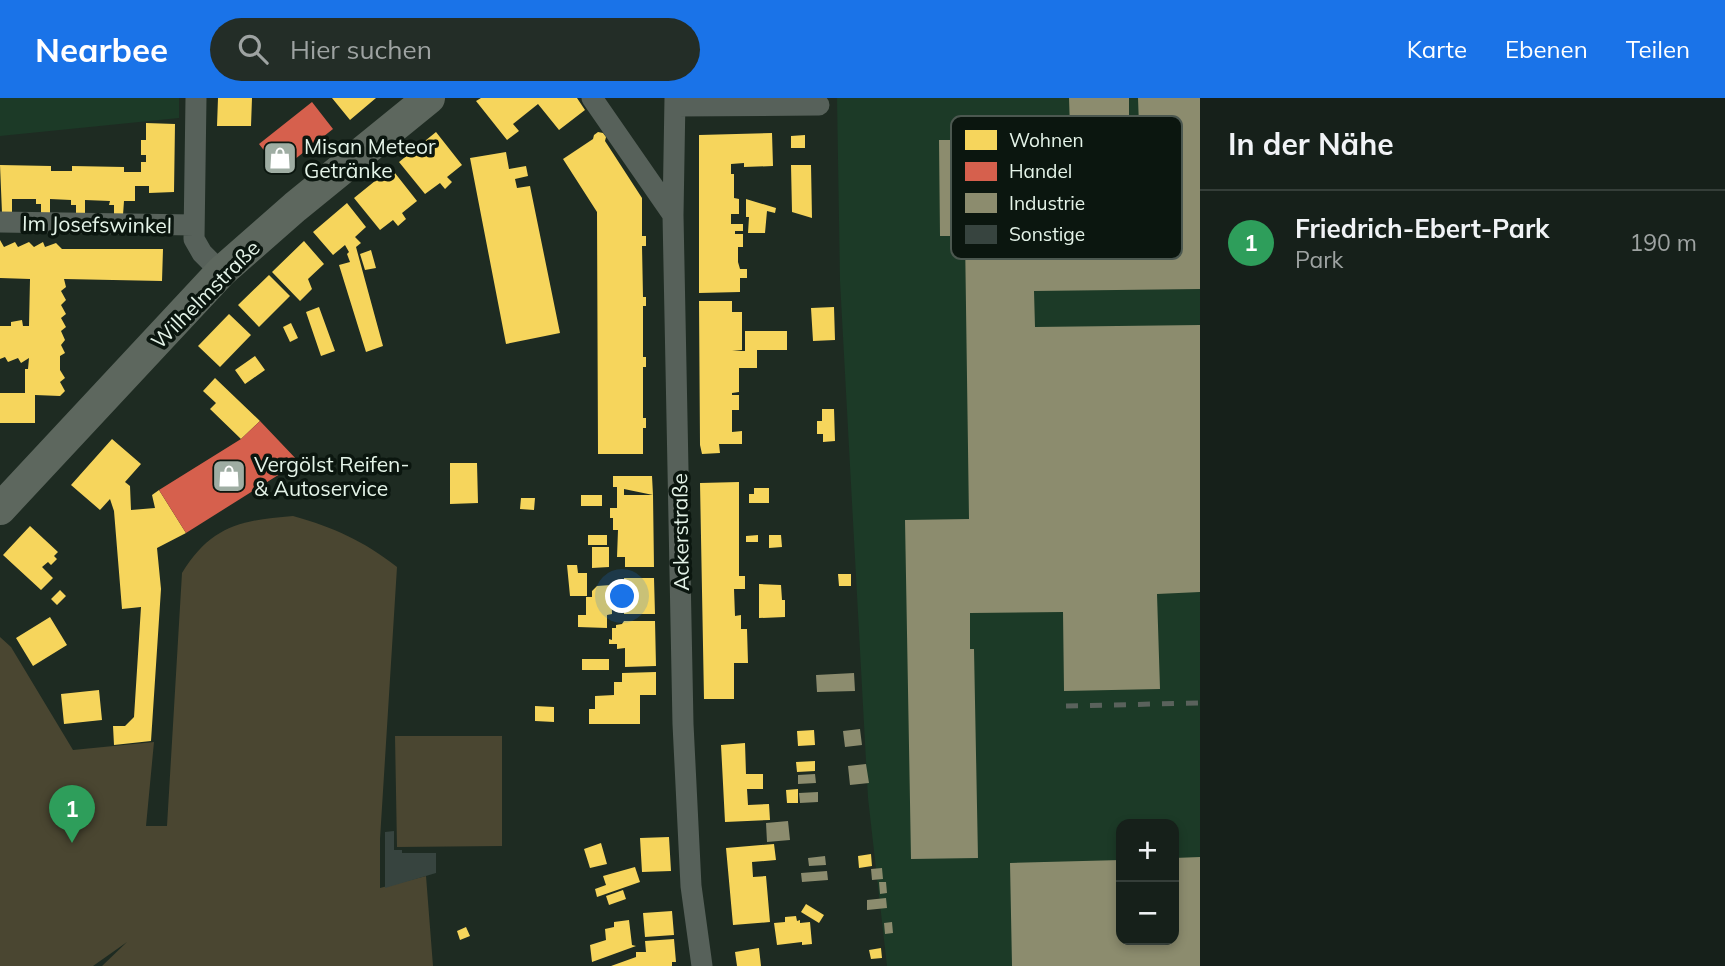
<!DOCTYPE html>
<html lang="de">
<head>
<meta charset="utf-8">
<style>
	:root { --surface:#16201a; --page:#232d27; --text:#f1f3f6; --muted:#9ea3a2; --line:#353e39; --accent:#1a73e8 }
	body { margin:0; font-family:Mulish,sans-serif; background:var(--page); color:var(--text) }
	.controls { position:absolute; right:21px; bottom:21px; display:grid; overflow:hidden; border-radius:14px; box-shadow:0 4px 10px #0003 }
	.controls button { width:63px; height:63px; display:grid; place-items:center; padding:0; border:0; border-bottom:2px solid var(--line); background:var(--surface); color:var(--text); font:35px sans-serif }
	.you { position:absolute; left:623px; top:499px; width:24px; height:24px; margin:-18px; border:5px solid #fff; border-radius:50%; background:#1a73e8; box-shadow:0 0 0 10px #1a73e833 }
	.badge { display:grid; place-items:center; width:46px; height:46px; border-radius:50%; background:var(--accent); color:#fff; font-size:23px; font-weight:700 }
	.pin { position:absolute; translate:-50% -58px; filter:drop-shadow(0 2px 4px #0008) }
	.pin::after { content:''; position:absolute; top:37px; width:24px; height:21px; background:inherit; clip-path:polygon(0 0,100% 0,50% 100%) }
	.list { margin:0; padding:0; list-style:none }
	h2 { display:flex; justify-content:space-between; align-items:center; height:91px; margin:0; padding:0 28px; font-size:30px }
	h2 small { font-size:23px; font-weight:400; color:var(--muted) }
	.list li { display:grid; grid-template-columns:46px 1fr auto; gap:21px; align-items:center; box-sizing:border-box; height:105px; padding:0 28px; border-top:2px solid var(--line) }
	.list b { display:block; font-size:26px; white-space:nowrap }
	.list p { margin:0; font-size:23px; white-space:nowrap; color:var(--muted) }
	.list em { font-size:23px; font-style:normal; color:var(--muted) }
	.icon { flex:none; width:38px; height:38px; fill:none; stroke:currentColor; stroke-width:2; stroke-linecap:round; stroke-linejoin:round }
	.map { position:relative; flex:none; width:1200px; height:868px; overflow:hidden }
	header { display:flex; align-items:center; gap:42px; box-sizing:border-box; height:98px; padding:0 35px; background:var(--accent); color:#fff }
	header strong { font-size:33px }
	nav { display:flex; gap:38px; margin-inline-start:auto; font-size:24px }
	.search { width:490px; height:63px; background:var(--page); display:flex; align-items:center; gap:18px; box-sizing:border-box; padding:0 24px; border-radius:38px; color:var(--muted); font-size:26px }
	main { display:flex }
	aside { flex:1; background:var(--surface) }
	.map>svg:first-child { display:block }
	.built { fill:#1c3a27; fill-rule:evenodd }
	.green { fill:#4a4631 }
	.homes { fill:#f6d55c }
	.shops { fill:#d6604d }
	.industry { fill:#8c8c6e }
	.building { fill:#37443f }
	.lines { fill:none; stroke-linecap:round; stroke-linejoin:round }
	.minor { stroke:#57615a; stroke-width:21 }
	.secondary { stroke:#5d675e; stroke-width:32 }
	.rail { stroke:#5a625c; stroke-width:5; stroke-dasharray:12 12; stroke-linecap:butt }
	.labels { text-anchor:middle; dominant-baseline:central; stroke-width:7; stroke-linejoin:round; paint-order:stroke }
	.poi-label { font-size:21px; fill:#e4f3e8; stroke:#0b160f; text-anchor:start }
	.street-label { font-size:21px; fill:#e4f3e8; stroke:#0b160f }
	.key { fill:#0b160f; stroke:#4c5850; stroke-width:2 }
	.key-label { font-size:19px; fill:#e4f3e8 }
</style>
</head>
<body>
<header>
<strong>Nearbee</strong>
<div class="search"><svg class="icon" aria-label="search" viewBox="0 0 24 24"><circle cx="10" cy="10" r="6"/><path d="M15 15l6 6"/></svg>Hier suchen</div>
<nav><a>Karte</a><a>Ebenen</a><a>Teilen</a></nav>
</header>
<main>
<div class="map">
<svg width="1200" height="868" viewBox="0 0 1200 868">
	<rect width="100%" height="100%" fill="#1e2b22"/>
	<path class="built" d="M0 0H179V20L0 38Z
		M837 0H1200V868H887L868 700 840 183ZM1121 726H1174V842H1121Z"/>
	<path class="green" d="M293 418C335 430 362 442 397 469L380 741V790L426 778 433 868H102L127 844 93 868H0V539L11 549 73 652 154 644 146 728H167L182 475C211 428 241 422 293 418Z
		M395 638H502V748L397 749Z"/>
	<path class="homes" d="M218 0H252L251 28H217Z
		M332 0H376L350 22Z
		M481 0H577L585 12 559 32 538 6 513 26 519 33 507 42 476 3Z
		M146 25 175 26 174 94 149 95V88H135V103H124L123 117H114V107H109L110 103 85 102V116H76V107H71V102L50 101V116H41V106H36V101H12V115H2L0 67 51 68V73H72V68L124 69V74H141V64H146V57H141V42H146Z
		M436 34 462 67 447 79 452 84 445 91 440 85 425 96 399 64Z
		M598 34 603 35 606 39 605 43 642 100V138H646V148H642L643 199H646V208H643V259H646V269H643V320H646V330H643V356H598L597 114 563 61 593 41 594 37Z
		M772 35 773 68 744 69V65L731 66V76H734V100L739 101V116H731V126H743V133H735V136H743V149H738V164L740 171H747V180H740V194L699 195V37Z
		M805 37V50H791V38Z
		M506 54 509 71 526 68 528 78 515 81 517 90 530 88 560 235 506 246 470 60Z
		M791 67H811L812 120 792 114Z
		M391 70 417 103 402 115 406 121 398 128 393 122 380 132 354 100Z
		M746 101 776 110 775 115 767 113 765 135H748L749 119H746Z
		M347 105 366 129 355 139 361 145 356 149 383 248 366 254 339 167 350 164 347 156 349 154 345 147 333 157 313 134Z
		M0 142 4 149 15 144 18 149 29 144 34 149 43 144 45 149 56 145 62 151H163L162 183 64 181 66 189 61 193 66 202 61 207 66 216 61 220 66 229 61 233 65 242 61 247 65 255 60 258V272L65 280 60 284 65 293 60 298 35 297V325H0V295H25V271H28L29 260 21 265 18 260 8 264 5 259 0 261V228H11V224L22 222 23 228H29L30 181 0 180Z
		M304 143 324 166 308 181 312 191 300 203 272 174Z
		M371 152 376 170 365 172 360 156Z
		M269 177 290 198 259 229 238 207Z
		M699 203H732V214H742V252L732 253H745V233H787V252H757V270H739V294L732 295V297H739V312H732V334L742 333V346H719L720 355 702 356 700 347Z
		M319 209 335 253 321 258 306 214Z
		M834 209 835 242 813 243 811 210Z
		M229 216 251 237 220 269 198 248Z
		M291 225 298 240 290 244 283 229Z
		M255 258 265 272 245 286 235 272Z
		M215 280 260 323 241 341 210 311 216 305 203 293Z
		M822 311H834L835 343 823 344V336H817V323H822Z
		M112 341 141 366 125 384 130 388 131 412 155 410 152 397 159 392 186 435 157 450 161 491 151 643 114 647 113 628H125L134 619 141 509 122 511 114 413 110 401 100 412 71 387Z
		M450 365H477L478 405 450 406Z
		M613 378H652L653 397 624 391V397H653L654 469H625V459H617L618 432H613V420H610V410H617V389H613Z
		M739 384V478H745V491H734L735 518 741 517V531H747L748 565H734V601H704L700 385Z
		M754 390H769V405H749V396H754Z
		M581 397H602V408H581Z
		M521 400H535L534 412 520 411Z
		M30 428 58 454 54 458 57 461 51 467 48 464 42 469 53 480 41 492 3 457Z
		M588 437H607V447H588Z
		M758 437V444H746V438Z
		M769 437H781L782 449 769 450Z
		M592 449H609V469L592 470Z
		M567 467H577L578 475H587V498H570Z
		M838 476H851V488H839Z
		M624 480H654L655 516H624V507H614L613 490H624Z
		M759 486 781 487 782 502H785V519L759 520Z
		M611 487 612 516 607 517V530L578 529V517H586V499H592V493L597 488Z
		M60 492 66 498 57 507 51 501Z
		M50 519 67 547 33 568 16 540Z
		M624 523H655L656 568 625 569V550L617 551V546H609V541L612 542V530H616V527L622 526Z
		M582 561H609V572H582Z
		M656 574V597H640V626H589V611H595V598L614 597V584H622V575Z
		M99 592 102 622 64 626 61 596Z
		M535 608 554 609V624L535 623Z
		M814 632 815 647 798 648 797 633Z
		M745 645 746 676H763V691H747L748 707 769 706 770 722 725 724 721 647Z
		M815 663V673L797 674 796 664Z
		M798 691V705H787L786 692Z
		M669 739 671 773 642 774 640 740Z
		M601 745 607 766 590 770 584 751Z
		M774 746 776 762 752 764 753 779 766 778 770 824 733 827 726 750Z
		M871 756 872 768 859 770 858 758Z
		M635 769 640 784 597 799 595 791 606 787 603 778Z
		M623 792 626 801 609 807 606 798Z
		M806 806 824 817 819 825 801 814Z
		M672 813 674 837 645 839 643 815Z
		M796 818 797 823 800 822V825L810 824 812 846 802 847V844L777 847 774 825 785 824V819Z
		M629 822 632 847 636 848 592 864 590 847 606 842 605 831 614 829V824Z
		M466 829 470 838 460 842 457 833Z
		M674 841 676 864H672V868H611L636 859V854H646L645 843Z
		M759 850 761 868H737L735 854Z
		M881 850 882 860 871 861 869 852Z"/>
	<path class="shops" d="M312 4 333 31 280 73 259 46Z
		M260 323 299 364 186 435 159 392 241 341Z"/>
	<path class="industry" d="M1069 0H1129V29L1139 28 1138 0H1200V191L1034 193 1035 229 1200 227V494L1157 496 1160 591 1064 593 1063 514 970 515V551H974L978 760 911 761 905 422 969 421 965 138H940L939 42H964V32L1070 30Z
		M854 575 855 593 817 594 816 577Z
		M860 631 862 647 845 649 843 633Z
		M866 666 869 685 850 687 848 668Z
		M815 676 816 685 798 686V677Z
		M818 694V704L800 705 799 695Z
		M788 723 790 742 767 744 766 725Z
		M825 758 826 767 809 768 808 760Z
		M1200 759V868H1012L1010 765 1121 762V842H1174V760Z
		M882 770 883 781 872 782 871 771Z
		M827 773 828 782 802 784 801 775Z
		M879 784H886L887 795 880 796Z
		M886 800 887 810 867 812V802Z
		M892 824 893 835 885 836 884 825Z"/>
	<path class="building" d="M394 733V752H402V755H436V775L385 790V734Z"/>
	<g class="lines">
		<path class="minor" d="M196 0 194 141 202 155 221 174
			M592 0 673 117
			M675 0 673 117 683 626 691 788 702 868
			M675 8 819 7
			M0 124 194 127"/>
		<path class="secondary" d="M0 411 221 174 295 109 429 0"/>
		<path class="rail" d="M1066 608 1200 605"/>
	</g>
	<defs>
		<g id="shop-square" transform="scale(1.75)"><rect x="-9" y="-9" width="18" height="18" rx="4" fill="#9fada3" stroke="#0b160f"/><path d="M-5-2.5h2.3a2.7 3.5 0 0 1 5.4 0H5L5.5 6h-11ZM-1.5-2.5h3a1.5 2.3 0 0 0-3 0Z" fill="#fff"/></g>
	</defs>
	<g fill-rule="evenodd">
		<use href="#shop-square" x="280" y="60"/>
		<use href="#shop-square" x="229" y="378"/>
	</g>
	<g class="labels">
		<g class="poi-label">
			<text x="304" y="48">Misan Meteor<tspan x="304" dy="24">Getränke</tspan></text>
			<text x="254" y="366">Vergölst Reifen-<tspan x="254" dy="24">&amp; Autoservice</tspan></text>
		</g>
		<g class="street-label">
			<text transform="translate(97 126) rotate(1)">Im Josefswinkel</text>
			<text transform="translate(205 196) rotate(-45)">Wilhelmstraße</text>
			<text transform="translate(680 434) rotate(-91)">Ackerstraße</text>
		</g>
	</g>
	<rect x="951" y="18" width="231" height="143" rx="10" class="key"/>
	<rect x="965" y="32" width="32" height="20" fill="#f6d55c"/>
	<rect x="965" y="64" width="32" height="19" fill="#d6604d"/>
	<rect x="965" y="95" width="32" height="20" fill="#8c8c6e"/>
	<rect x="965" y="127" width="32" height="19" fill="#37443f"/>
	<g class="key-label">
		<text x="1009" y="49">Wohnen</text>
		<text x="1009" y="80">Handel</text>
		<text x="1009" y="112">Industrie</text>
		<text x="1009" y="143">Sonstige</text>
	</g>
</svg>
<div class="controls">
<button>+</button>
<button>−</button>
</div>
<div class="you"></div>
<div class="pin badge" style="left:72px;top:745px;background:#2e9e5b">1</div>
</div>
<aside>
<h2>In der Nähe<small></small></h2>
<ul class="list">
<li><span class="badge" style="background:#2e9e5b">1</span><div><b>Friedrich-Ebert-Park</b><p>Park</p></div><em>190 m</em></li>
</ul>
</aside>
</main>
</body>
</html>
